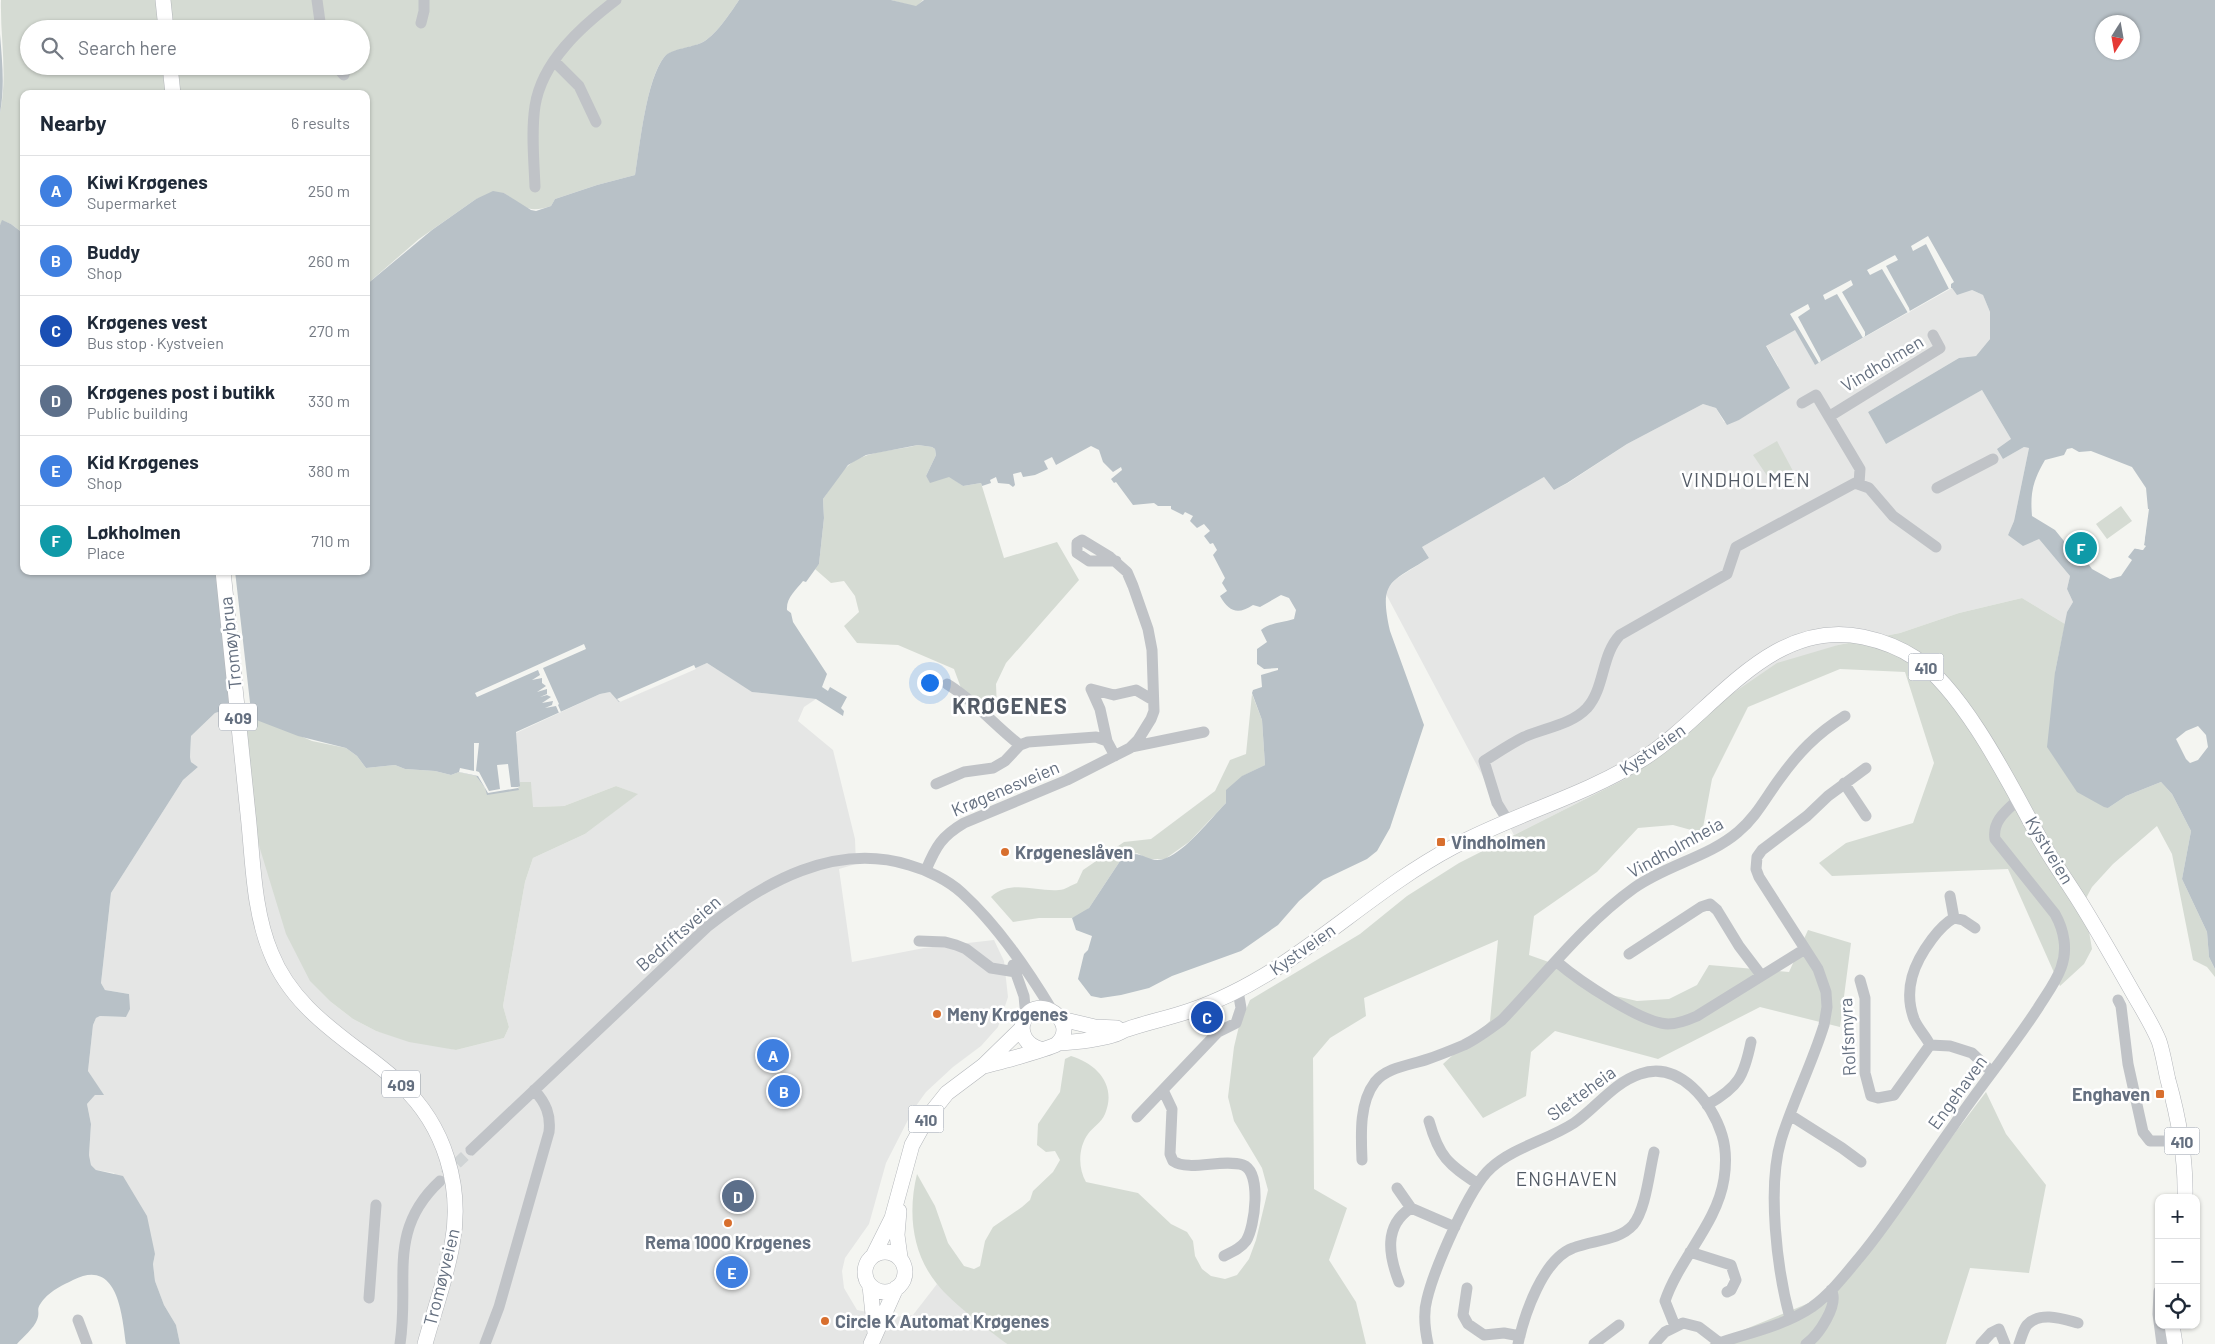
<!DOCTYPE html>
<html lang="en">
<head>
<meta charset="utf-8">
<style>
	:root { --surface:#fff; --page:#f2f2f3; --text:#1f2937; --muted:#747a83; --line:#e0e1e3; --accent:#b45309 }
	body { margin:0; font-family:Barlow,sans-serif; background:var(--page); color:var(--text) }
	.controls { position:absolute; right:15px; bottom:15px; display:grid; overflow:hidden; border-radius:10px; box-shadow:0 1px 4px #0004 }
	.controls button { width:45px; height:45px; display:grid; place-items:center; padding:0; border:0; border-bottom:1px solid var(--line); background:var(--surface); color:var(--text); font:25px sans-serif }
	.compass { position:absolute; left:2095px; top:15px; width:45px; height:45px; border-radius:50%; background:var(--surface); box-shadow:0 1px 4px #0004; rotate:191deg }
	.you { position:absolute; left:929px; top:682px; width:18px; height:18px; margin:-12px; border:4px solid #fff; border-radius:50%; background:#1a73e8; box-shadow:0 0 0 8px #1a73e833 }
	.badge { display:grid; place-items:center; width:32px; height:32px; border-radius:50%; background:var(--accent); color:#fff; font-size:16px; font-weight:700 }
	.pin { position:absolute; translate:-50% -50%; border:2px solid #fff; box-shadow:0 1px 5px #0006 }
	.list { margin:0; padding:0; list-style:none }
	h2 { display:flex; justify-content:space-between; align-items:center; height:65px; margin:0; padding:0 20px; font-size:21px }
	h2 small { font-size:16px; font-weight:400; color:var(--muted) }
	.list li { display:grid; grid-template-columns:32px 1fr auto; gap:15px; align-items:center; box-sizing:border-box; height:70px; padding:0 20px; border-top:1px solid var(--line) }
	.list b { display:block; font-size:19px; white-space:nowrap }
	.list p { margin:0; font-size:16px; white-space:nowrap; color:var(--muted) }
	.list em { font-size:16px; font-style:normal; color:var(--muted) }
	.icon { flex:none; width:28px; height:28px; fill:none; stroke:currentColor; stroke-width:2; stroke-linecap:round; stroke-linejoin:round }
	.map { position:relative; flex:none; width:2215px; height:1344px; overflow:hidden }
	.search { position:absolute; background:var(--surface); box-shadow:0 1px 4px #0004; left:20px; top:20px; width:350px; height:55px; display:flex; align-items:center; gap:12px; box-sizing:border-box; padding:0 18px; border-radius:28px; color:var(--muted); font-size:19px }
	.panel { position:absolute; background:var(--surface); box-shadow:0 1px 4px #0004; left:20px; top:90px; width:350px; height:485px; border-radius:10px }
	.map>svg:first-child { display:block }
	.built { fill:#e5e6e5 }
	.green { fill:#d5dbd3; fill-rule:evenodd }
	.water { fill:#b8c1c7; fill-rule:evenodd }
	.pier { fill:#f4f5f1 }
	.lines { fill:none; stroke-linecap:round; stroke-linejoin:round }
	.minor-tunnel { stroke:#d0d4d5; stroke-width:11; stroke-dasharray:11 5.5; stroke-linecap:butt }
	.major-casing { stroke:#b3b6ba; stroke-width:16 }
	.minor { stroke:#c0c3c7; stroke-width:11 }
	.major { stroke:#fff; stroke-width:15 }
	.poi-dot { fill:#d86f2e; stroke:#fff; stroke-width:2 }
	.labels { text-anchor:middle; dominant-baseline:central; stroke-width:5; stroke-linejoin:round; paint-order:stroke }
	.shield { fill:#fff; stroke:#939ba6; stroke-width:1 }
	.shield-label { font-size:16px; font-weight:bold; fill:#657080 }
	.street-label { font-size:18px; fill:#657080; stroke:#fff }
	.poi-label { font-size:18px; font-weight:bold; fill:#657080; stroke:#fff; text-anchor:start }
	.neighbourhood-label { font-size:19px; letter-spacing:1px; fill:#535b66; stroke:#fff }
	.quarter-label { font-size:20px; letter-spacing:1px; fill:#535b66; stroke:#fff }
	.district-label { font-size:22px; font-weight:bold; letter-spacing:1px; fill:#535b66; stroke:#fff }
</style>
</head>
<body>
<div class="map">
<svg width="2215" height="1344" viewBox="0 0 2215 1344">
	<rect width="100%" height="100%" fill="#f4f5f1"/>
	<path class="built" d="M1952 288 1972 290 1983 295 1990 312V339L1976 356 1959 358 1868 412 1886 443 1982 390 2011 439 2003 459 2024 447 2029 448 2014 521 2008 535 2039 539 2070 576 2067 589 2073 602 2067 612 2065 624 2022 598 1959 613 1900 633 1838 645 1726 698 1679 741 1627 778 1514 835 1386 594 1387 589 1396 579 1429 558 1422 547 1544 477 1554 490 1568 483 1627 444 1703 404 1716 408 1724 422 1739 420 1761 406 1778 366 1766 345 1795 329 1815 365Z
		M707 663 753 692 816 699 804 707 798 721 833 750 855 839 856 864 839 869 852 962 924 948 994 940 1004 961 1008 997 998 1027 981 1046 953 1067 926 1092 913 1110 886 1163 869 1224 845 1258 842 1271 844 1288 857 1310 893 1317 913 1315 937 1284 973 1317 1007 1344H180L176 1325 164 1305 155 1281 153 1264 155 1254 114 1173 96 1170 91 1165 89 1155 91 1124 87 1104 95 1095H103L88 1071 93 1025 96 1018 100 1016 126 1017 129 994 105 990 101 983 111 893 183 780 198 767 191 762 190 757 191 736 215 713 228 709 237 710 331 1002 353 1019 376 1031 456 1050 504 1038 509 1027 503 1006 525 882 533 858 585 834 637 794 616 786 564 806 532 807 531 782H520L516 733 600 694 610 692 620 701Z"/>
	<path class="green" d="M1 0H739C731 12 715 37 701 43 693 47 671 50 665 56 646 78 640 146 635 175L597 185 555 199 551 206C527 214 523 206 504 193L476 199 419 239 366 285V94H24V234L11 224 3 221 0 225V113C8 75 0 38 1 0ZM29 29H361V66H29Z
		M891 0H923L916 7Z
		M1777 441 1793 471 1770 480 1753 455Z
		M918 445 932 447 935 449 936 455 926 476 930 482 949 476 963 486 981 483 1004 558 1057 542 1079 580 1006 663 996 684 997 709 991 714 961 688 954 669 898 645 857 643 844 626 859 612 855 596 844 581 831 583 815 569 819 564 824 518 823 499C831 488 839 473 849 465 866 450 896 451 918 445Z
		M2121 506 2132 521 2107 539 2096 524Z
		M2022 598 2065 624 2055 672 2108 808 2126 796 2161 782 2172 794 2191 831 2182 879 2207 932 2209 957 2215 969V977L2207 967 2193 960 2172 854 2157 826 2113 864 2092 887 2084 902 2092 949 2084 964 2060 986 2008 869 1832 876 1819 863 1846 843 1913 823 1934 763 1905 672 1840 669 1748 707 1712 779 1702 833 1673 825 1638 828 1597 872 1534 916 1529 955 1574 971 1598 992 1637 1001 1669 999 1697 985 1709 965 1789 972 1808 930 1851 943 1840 1027 1760 1007 1658 1059 1555 1031 1531 1052 1526 1096 1483 1118 1443 1064 1490 1021 1498 940 1364 998 1366 1016 1330 1038 1313 1058 1314 1189 1347 1208 1329 1260 1356 1302 1366 1344H1007C986 1328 953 1304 937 1284 911 1252 908 1211 917 1174L935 1206 948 1243 964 1266 974 1269 980 1266 985 1241 993 1227 1022 1207 1030 1200 1033 1191 1053 1172 1060 1160 1055 1151 1046 1152 1037 1145 1038 1124 1060 1092 1065 1059 1071 1056C1097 1064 1117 1085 1105 1114 1101 1123 1093 1127 1088 1134 1078 1148 1078 1168 1086 1182L1138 1193 1171 1224 1187 1232 1193 1241 1195 1256 1202 1269 1211 1276 1225 1279 1237 1275 1249 1259 1256 1240 1268 1190 1262 1168 1234 1121 1228 1097 1234 1047 1239 1026 1250 1000 1360 934 1407 896 1459 863 1627 778 1679 741 1726 698 1777 663 1838 645 1900 633 1959 613Z
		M1252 694 1262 720 1265 765 1243 776 1226 803 1189 842 1165 859H1148L1137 853 1122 858 1089 908 1082 914 1072 918H1039L1013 922 991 897C1010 879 1036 892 1059 890 1065 890 1071 885 1077 883L1083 870 1124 842 1151 839 1215 791 1230 760 1246 754Z
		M241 710 312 741 346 748 357 756 366 768 395 765 405 769 435 771 451 775 459 772 476 776 485 788 518 790 520 782H531L533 807 564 806 616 786 638 794 585 834 533 858 525 882 503 1006 509 1027 504 1038 456 1050 409 1042 376 1031 353 1019 331 1002 310 981 286 934 257 839Z
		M1986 1092 2006 1134 2046 1185 2029 1273 1970 1268 1946 1344H1709L1814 1301 1841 1283Z"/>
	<path class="water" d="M739 0H891L916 6 924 0H2215V969L2209 957 2207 932 2182 879 2191 831 2172 794 2161 782 2126 796 2108 808 2104 807 2077 792 2047 747 2055 672 2067 612 2073 602 2067 589 2070 576 2039 539 2023 546 2008 535 2014 521 2029 448 2024 447 2003 459 1997 449 2011 439 1982 390 1886 444 1868 412 1959 358 1976 356 1990 339V312L1983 295 1972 290 1957 295 1952 288H1950L1815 365 1795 330 1766 346 1790 388 1739 420 1727 425 1716 408 1703 404 1627 444 1567 483 1554 490 1544 477 1422 547 1429 558C1389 583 1379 581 1390 631L1424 725 1390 828 1377 851 1367 859 1323 880 1299 901 1278 925 1241 951 1172 976 1149 988 1121 995 1101 998 1091 996 1078 979 1084 954 1088 950 1092 936 1076 930 1072 918 1089 908 1122 858C1141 846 1148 866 1166 858 1186 851 1211 818 1226 803V790L1242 776 1265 765 1262 720 1252 693 1253 690 1262 687 1261 675 1278 670V668L1264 669 1257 664V649L1267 642 1261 630C1271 622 1282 623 1294 619L1296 610 1289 598 1281 595 1260 607 1253 605C1238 615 1229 612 1220 596L1227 591 1222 583 1225 578 1213 555 1217 550 1213 543 1210 544 1204 536 1210 531 1204 524 1197 528 1190 521 1193 516 1185 512 1183 515 1171 509V506H1158L1154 503 1133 505 1116 482 1114 483 1111 479 1122 470 1121 467 1113 472 1103 462 1099 450 1091 446 1056 465 1052 457 1044 461 1048 469 1035 475 1023 477 1021 472 1013 474 1015 485 1013 487 1009 484 998 483 996 477 990 480 991 483 982 486 981 483 963 486 949 477 930 483 926 476 936 455 935 449 932 447 918 445 866 455 848 465 823 499 824 518 819 564 806 582 803 581C796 590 786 598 787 610L791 613 793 622 827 674 822 687 828 691 830 687 847 697 841 708 844 711 843 716 816 699 752 692 707 663 619 702 610 692 600 694 516 732 520 786 518 787 519 790 487 795 485 788 476 776 459 772 451 775 435 771 405 769 395 765 366 768 357 756 346 748 298 736 259 721 241 710 228 709 215 713 191 736 190 757 191 762 198 767 183 780 111 893 101 983 105 990 129 994 130 1009 126 1017 100 1016 96 1018 93 1025 88 1071 104 1095H95L87 1104 91 1124 89 1155 91 1165 96 1170 123 1176 147 1216 155 1254 153 1264 155 1281 164 1305 176 1325 180 1344H126C122 1315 118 1257 73 1280 63 1285 52 1290 44 1299 34 1311 41 1309 37 1320 34 1328 23 1337 17 1344H0V225L2 220 11 224 24 234V571H366V285L432 230 476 199 493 191 504 193 531 210 536 211 551 206 555 199 597 185 635 175C640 145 646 79 665 56 672 49 692 47 701 43 715 37 731 12 739 0ZM2102 22H2132V52H2102ZM2072 448 2079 452 2091 451 2132 467 2146 488 2148 509 2144 545 2143 550 2135 548 2128 557 2132 560 2121 576 2110 579 2092 569 2082 555 2072 551 2055 530 2032 516C2030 492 2033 481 2045 460L2064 455 2067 449ZM2198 726 2206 735 2208 747 2198 760 2190 763 2186 759 2176 739 2186 731Z
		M0 34C2 60 5 86 0 113Z"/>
	<path class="pier" d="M1928 236 1954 282 1951 284V288L1949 289 1926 244 1913 251 1911 246Z
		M1895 255 1898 260 1886 266 1909 308 1910 312 1908 313 1882 269 1870 275 1867 270Z
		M1851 280 1853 285 1842 292 1865 332V336L1863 338 1837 294 1825 300 1823 295Z
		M1808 304 1810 309 1798 317 1820 358 1821 361 1819 363 1790 314Z
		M2145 509H2149L2144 545 2146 546 2143 550 2132 548 2135 546H2142Z
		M217 571H235L252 720 240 713Z
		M584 644 586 649 543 668 559 704 558 705 561 712 559 713 556 706 545 708 552 705 553 701 542 703 551 697 547 695 540 697 547 694V689L537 692 546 686 542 683 534 686 542 683V678L532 680 540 675 538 670 477 697 475 693Z
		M694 665 696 669 620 702 617 699Z
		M474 743H479L476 771 479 772 489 791 500 789 497 765 508 764 511 787H518V788L488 793 478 776 459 772 460 768 474 771Z"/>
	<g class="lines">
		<path class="minor-tunnel" d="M445 1175 471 1150"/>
		<g class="major-casing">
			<path id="major" d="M163 0 166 29
				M170 66 173 94
				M223 571C231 652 240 733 248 814 253 859 253 910 271 953 288 996 322 1023 358 1050 373 1061 388 1072 401 1085 445 1126 463 1187 452 1245 446 1279 434 1311 425 1344
				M1061 1019 1095 1027 1117 1028
				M1058 1043C1075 1042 1096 1040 1113 1035 1118 1034 1123 1030 1128 1029 1148 1022 1169 1018 1189 1011 1219 1001 1248 986 1275 969 1336 930 1389 881 1453 847 1514 814 1582 797 1641 760 1712 716 1768 617 1863 637 1882 641 1900 648 1915 658 1965 692 2012 788 2041 841 2053 862 2067 881 2080 902 2098 931 2115 961 2132 991 2141 1007 2152 1024 2159 1041 2163 1053 2165 1067 2168 1080 2179 1119 2186 1157 2185 1198
				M983 1066C993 1064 1052 1048 1057 1044 1081 1022 1036 991 1024 1020 1018 1034 1028 1046 1040 1049
				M899 1211 897 1235 900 1257
				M865 1272a20 20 0 1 1 40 0a20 20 0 1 1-40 0Z
				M874 1254 892 1218 912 1145 927 1118 947 1093 983 1066 1022 1028
				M870 1286 875 1333
				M2172 1325 2175 1344
				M871 1344 896 1288"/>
		</g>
		<path class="minor" d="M317 0 321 29
			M421 23 424 11V0
			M554 61 579 86 596 122
			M336 66 344 75
			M535 187C534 160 531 132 535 106 542 61 582 26 616 0
			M1802 403 1816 395 1860 469 1859 484
			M1830 416 1940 348 1933 335
			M1937 488 1993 459
			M947 684C974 700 995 726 1020 745
			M1107 741 1100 709 1091 689 1114 695 1136 690 1153 700
			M1131 747 1204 732
			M1844 783 1866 816
			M936 784 964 772 993 768 1005 761 1020 745 1028 742 1096 737 1107 741 1115 756
			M1508 821 1497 803 1484 761C1497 753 1510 744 1524 737 1544 728 1571 725 1587 708 1605 688 1601 655 1620 635L1727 574 1736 547 1855 483 1869 488 1893 516 1936 547
			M926 870C936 846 942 836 964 823L1067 780 1130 748 1138 740 1151 719 1154 711 1152 650 1148 629 1133 586 1127 572 1110 557 1082 540 1077 543V553L1089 561H1116
			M1950 896 1954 918
			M1975 928 1963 920 1954 918C1945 923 1938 931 1932 939 1914 963 1903 989 1914 1019 1918 1029 1926 1036 1930 1045L1950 1046 1972 1053 1992 1072
			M919 941 945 942 956 945 966 949 991 968 1016 972
			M1629 954 1701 907 1710 904 1717 910 1739 946 1761 975
			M1557 962C1578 980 1641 1023 1668 1024 1678 1024 1688 1020 1697 1016L1805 949
			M1013 965 1024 996 1026 1017
			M1860 980 1865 998V1073L1871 1096 1878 1098 1894 1095 1930 1045
			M2118 1000 2121 1006 2128 1064 2143 1132 2150 1141H2182
			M1163 1090 1172 1109 1170 1154 1173 1161C1189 1172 1223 1158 1243 1165 1262 1172 1255 1227 1246 1241 1240 1249 1232 1252 1224 1256
			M1707 1105C1739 1087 1744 1076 1751 1042
			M1790 1115 1842 1148 1861 1162
			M1137 1117 1218 1032 1236 1023 1241 1008 1238 991
			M1429 1121C1439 1157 1448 1164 1478 1184
			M471 1150 707 927C764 882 835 842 909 865 927 870 948 880 962 893 998 926 1027 969 1052 1010
			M1362 1160C1361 1135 1359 1103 1375 1082 1387 1067 1411 1065 1428 1059 1440 1055 1452 1050 1464 1045 1478 1038 1490 1029 1502 1020 1544 976 1585 923 1634 888 1666 865 1709 857 1738 832 1755 818 1765 799 1778 781 1798 753 1816 734 1845 716
			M1397 1188 1411 1208 1455 1227
			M1690 1252 1731 1265 1736 1280 1731 1290 1727 1292
			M1399 1282C1389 1256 1383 1226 1411 1208
			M1467 1288 1463 1315 1468 1324 1484 1335 1504 1333 1520 1336
			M2159 1291 2158 1314 2162 1344
			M369 1298 376 1205
			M1790 1318C1777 1270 1767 1188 1781 1140 1793 1101 1812 1064 1824 1025L1827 1007 1826 992 1818 969 1759 877 1756 869 1757 857 1762 850 1807 816 1828 796 1866 768
			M78 1320 87 1344
			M400 1344C410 1280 386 1231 440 1181
			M485 1344 499 1307 549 1132C551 1115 546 1103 534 1090
			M1428 1344C1425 1330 1423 1313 1427 1299 1434 1270 1469 1187 1491 1168 1514 1147 1548 1140 1574 1123 1596 1108 1613 1083 1640 1074 1679 1060 1712 1102 1722 1135 1726 1148 1726 1166 1724 1179 1717 1224 1679 1259 1665 1301L1675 1326
			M1518 1344C1524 1315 1543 1259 1573 1248 1592 1240 1619 1241 1633 1225 1646 1209 1649 1173 1654 1152
			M1594 1344 1619 1325
			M1654 1344 1665 1332 1683 1323 1699 1327 1720 1343
			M1716 1344C1748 1333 1784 1326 1812 1307 1830 1294 1845 1275 1859 1258 1894 1216 1922 1169 1954 1125 1981 1085 2012 1048 2038 1008 2046 995 2056 982 2061 968 2068 950 2064 930 2055 914L1995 839C1992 821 2006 811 2019 799
			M1806 1344C1818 1336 1840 1304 1831 1290
			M1981 1344 1991 1333 1999 1329 2005 1344
			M2019 1344C2021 1339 2023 1330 2027 1325 2040 1311 2063 1319 2078 1323"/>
		<use href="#major" class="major"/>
	</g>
	<g class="poi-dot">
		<rect x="1436" y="837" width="10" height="10" rx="2.5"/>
		<circle cx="1005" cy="852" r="5"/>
		<circle cx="937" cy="1014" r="5"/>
		<rect x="2155" y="1089" width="10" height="10" rx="2.5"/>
		<circle cx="728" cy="1223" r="5"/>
		<circle cx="825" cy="1321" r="5"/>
	</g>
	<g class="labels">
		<g class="shield">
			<rect x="1908.5" y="653.5" width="35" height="27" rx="4"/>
			<rect x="219" y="703.5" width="38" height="27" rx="4"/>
			<rect x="382" y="1070.5" width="38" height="27" rx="4"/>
			<rect x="908.5" y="1105.5" width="35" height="27" rx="4"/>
			<rect x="2164.5" y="1127.5" width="35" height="27" rx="4"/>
		</g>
		<g class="shield-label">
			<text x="1926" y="667">410</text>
			<text x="238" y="717">409</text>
			<text x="401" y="1084">409</text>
			<text x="926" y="1119">410</text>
			<text x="2182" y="1141">410</text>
		</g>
		<g class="street-label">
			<text transform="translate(1882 363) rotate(-31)">Vindholmen</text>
			<text transform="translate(230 643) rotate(-96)">Tromøybrua</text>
			<text transform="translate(1652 749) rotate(-35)">Kystveien</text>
			<text transform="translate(1005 788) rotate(-23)">Krøgenesveien</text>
			<text transform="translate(1675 847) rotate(-29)">Vindholmheia</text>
			<text transform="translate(2050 850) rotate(59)">Kystveien</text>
			<text transform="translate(678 933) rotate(-41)">Bedriftsveien</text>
			<text transform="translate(1302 949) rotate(-35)">Kystveien</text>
			<text transform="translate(1847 1037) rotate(-93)">Rolfsmyra</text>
			<text transform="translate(1957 1092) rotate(-54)">Engehaven</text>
			<text transform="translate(1581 1093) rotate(-36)">Sletteheia</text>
			<text transform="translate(441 1277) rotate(-76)">Tromøyveien</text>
		</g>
		<g class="poi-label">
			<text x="1451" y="842">Vindholmen</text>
			<text x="1015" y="852">Krøgeneslåven</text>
			<text x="947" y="1014">Meny Krøgenes</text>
			<text x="2150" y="1094" text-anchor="end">Enghaven</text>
			<text x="728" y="1242" text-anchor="middle">Rema 1000 Krøgenes</text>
			<text x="835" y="1321">Circle K Automat Krøgenes</text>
		</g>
		<g class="neighbourhood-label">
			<text x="1567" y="1178">ENGHAVEN</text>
		</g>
		<g class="quarter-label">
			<text x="1746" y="479">VINDHOLMEN</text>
		</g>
		<g class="district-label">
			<text x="1010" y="705">KRØGENES</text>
		</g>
	</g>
</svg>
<div class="controls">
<button>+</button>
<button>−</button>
<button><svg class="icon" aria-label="locate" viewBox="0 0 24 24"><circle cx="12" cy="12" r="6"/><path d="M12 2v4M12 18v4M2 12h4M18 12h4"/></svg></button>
</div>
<svg class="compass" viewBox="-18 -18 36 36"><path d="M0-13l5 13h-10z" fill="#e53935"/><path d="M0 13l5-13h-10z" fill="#747a83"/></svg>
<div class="you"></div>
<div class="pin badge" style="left:773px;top:1055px;background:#3f7fe0">A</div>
<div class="pin badge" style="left:784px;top:1091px;background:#3f7fe0">B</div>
<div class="pin badge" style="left:1207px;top:1017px;background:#1a4fb4">C</div>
<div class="pin badge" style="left:738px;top:1196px;background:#5c6f8a">D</div>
<div class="pin badge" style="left:732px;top:1272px;background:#3f7fe0">E</div>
<div class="pin badge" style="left:2081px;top:548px;background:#0f9aa8">F</div>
<div class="search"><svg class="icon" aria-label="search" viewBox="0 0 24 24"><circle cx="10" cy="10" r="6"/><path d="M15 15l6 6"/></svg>Search here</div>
<section class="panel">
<h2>Nearby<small>6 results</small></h2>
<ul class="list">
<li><span class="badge" style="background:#3f7fe0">A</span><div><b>Kiwi Krøgenes</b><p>Supermarket</p></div><em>250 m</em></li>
<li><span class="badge" style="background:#3f7fe0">B</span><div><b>Buddy</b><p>Shop</p></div><em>260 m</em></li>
<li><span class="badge" style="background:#1a4fb4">C</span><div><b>Krøgenes vest</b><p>Bus stop · Kystveien</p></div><em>270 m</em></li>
<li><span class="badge" style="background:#5c6f8a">D</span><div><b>Krøgenes post i butikk</b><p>Public building</p></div><em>330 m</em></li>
<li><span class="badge" style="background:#3f7fe0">E</span><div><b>Kid Krøgenes</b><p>Shop</p></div><em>380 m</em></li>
<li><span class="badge" style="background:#0f9aa8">F</span><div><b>Løkholmen</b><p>Place</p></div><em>710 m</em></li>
</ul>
</section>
</div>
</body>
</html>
